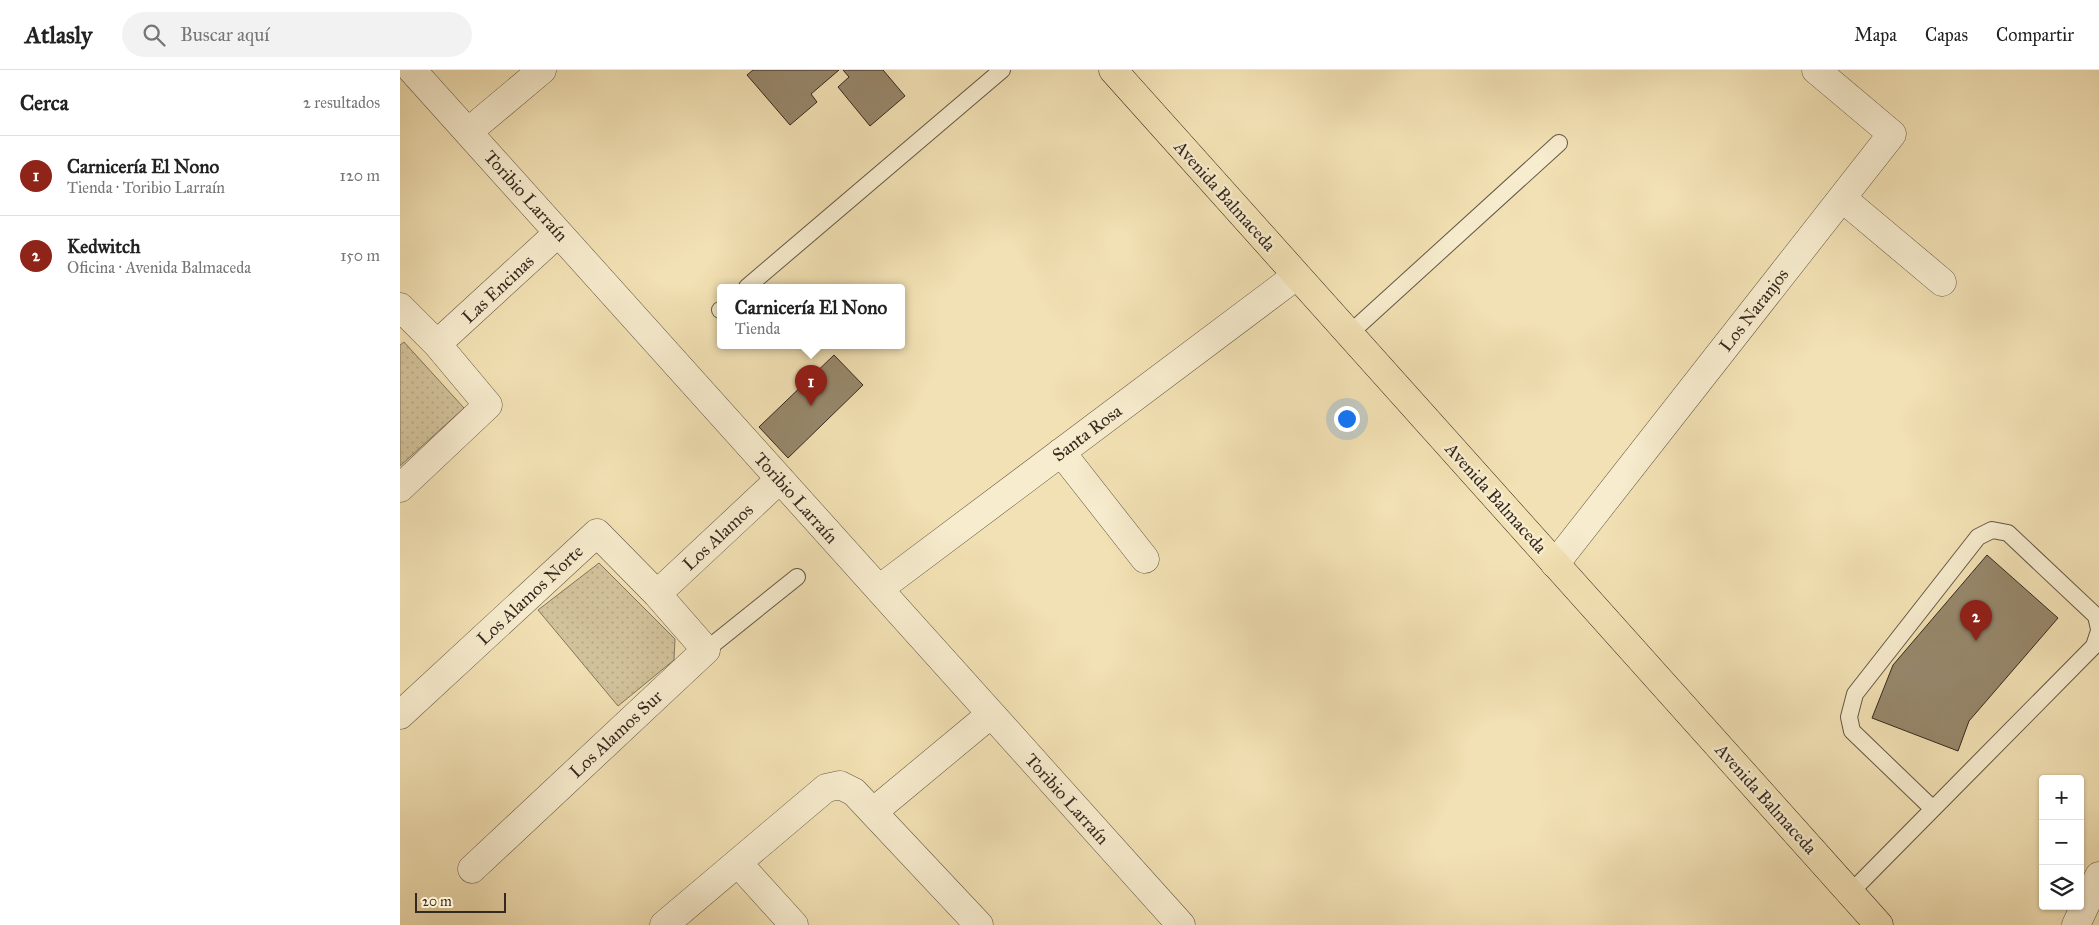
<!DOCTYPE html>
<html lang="es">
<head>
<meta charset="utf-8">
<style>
	:root { --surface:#fff; --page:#f2f2f2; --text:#222; --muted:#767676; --line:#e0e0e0; --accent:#8f2418 }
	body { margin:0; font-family:"IM FELL Great Primer",serif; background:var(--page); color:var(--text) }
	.controls { position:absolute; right:15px; bottom:15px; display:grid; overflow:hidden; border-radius:5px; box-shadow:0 1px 4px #0004 }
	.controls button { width:45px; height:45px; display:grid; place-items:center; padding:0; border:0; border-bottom:1px solid var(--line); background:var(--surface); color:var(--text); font:25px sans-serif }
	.scale { position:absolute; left:15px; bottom:12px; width:91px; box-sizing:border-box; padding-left:5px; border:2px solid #35281f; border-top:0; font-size:14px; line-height:18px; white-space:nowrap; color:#35281f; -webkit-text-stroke:4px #f7ecce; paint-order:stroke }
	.you { position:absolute; left:946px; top:348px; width:18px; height:18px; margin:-12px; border:4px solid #fff; border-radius:50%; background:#1a73e8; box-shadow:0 0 0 8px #1a73e833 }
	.badge { display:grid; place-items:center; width:32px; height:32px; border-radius:50%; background:var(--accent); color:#fff; font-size:16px; font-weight:700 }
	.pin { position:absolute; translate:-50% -41px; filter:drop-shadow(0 1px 2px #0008) }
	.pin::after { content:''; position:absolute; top:26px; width:18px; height:15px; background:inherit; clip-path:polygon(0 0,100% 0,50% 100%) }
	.popup { position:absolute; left:317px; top:214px; width:188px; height:65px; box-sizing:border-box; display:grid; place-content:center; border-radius:5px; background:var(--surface); filter:drop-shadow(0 1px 4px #0005); font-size:16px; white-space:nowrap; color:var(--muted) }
	.popup b { font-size:19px; color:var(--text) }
	.popup::after { content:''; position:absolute; left:50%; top:100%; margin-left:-10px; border:10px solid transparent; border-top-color:var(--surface) }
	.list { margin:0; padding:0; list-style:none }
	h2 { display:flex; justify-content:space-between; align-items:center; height:65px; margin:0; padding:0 20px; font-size:21px }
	h2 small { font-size:16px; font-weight:400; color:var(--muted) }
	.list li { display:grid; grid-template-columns:32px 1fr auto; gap:15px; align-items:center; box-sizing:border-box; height:80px; padding:0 20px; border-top:1px solid var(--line) }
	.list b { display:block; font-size:19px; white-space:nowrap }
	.list p { margin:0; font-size:16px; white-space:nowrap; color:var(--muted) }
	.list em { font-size:16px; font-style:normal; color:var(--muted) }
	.icon { flex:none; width:28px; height:28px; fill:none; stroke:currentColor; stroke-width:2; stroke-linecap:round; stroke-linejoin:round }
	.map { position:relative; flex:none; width:1699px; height:855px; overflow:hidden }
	header { display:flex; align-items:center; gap:30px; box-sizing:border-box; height:70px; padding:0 25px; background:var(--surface); border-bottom:1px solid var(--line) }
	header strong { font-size:24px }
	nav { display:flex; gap:28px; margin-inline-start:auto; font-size:18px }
	.search { width:350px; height:45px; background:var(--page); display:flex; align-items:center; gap:12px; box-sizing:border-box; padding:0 18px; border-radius:28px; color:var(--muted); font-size:19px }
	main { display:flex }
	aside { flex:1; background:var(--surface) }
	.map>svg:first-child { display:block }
	.grass { fill:url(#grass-dots); stroke:#84755d }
	.building { fill:#97886c; stroke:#35281f }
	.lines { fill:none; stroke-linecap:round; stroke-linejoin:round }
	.service-casing { stroke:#645644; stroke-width:18 }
	.minor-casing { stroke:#645644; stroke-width:29 }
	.primary-casing { stroke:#35281f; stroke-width:29 }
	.service { stroke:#f7ecce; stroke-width:16 }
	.minor { stroke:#f7ecce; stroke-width:28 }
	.primary { stroke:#f2e1b4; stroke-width:28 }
	.labels { text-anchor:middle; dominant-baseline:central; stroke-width:5; stroke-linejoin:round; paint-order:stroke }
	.street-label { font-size:18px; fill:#35281f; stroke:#f7ecce }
</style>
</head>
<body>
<header>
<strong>Atlasly</strong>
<div class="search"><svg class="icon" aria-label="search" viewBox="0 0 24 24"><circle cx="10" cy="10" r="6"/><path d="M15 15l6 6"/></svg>Buscar aquí</div>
<nav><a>Mapa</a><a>Capas</a><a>Compartir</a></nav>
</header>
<main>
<aside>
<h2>Cerca<small>2 resultados</small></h2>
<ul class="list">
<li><span class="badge">1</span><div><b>Carnicería El Nono</b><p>Tienda · Toribio Larraín</p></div><em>120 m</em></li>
<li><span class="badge">2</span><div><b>Kedwitch</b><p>Oficina · Avenida Balmaceda</p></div><em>150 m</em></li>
</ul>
</aside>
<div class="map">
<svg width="1699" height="855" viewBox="0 0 1699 855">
	<defs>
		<pattern id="grass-dots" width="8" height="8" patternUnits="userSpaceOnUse" patternTransform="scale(1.25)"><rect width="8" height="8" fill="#d2c29b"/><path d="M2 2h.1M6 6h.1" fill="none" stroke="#b5a785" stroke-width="1.8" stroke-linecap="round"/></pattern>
	</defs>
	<rect width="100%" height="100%" fill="#f2e1b4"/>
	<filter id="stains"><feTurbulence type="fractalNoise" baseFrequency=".004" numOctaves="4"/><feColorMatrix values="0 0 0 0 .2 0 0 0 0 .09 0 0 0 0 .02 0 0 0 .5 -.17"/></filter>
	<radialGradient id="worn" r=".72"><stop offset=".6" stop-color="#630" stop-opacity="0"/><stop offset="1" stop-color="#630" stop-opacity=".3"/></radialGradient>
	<path class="grass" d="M4 272 64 338 0 396V275Z
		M199 493 275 569 274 590 218 636 138 540Z"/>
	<path class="building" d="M353 0H439L411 24 417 32 390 55 347 5Z
		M443 0H483L505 26 470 56 438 17 449 7Z
		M434 285 463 315 388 388 359 357Z
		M1587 485 1658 548 1569 651 1558 681 1472 648 1493 595Z"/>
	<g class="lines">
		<g class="service-casing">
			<path id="service" d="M347 217 602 0
				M320 240H321
				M949 264 1159 73
				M1699 559 1696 546 1608 463 1592 460 1578 467 1455 624 1449 647 1452 661 1533 739 1694 576 1699 561
				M306 580 397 507
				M1450 823 1533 739"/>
		</g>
		<g class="minor-casing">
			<path id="minor" d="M12 0 781 855
				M68 62 142 0
				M1442 128 1542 212
				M0 237 37 274 88 335 0 418
				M37 274 158 163
				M661 382 745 489
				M1155 494 1492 64 1416 0
				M479 519 896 206
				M257 524 380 409
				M0 645 197 463 257 524 306 580 72 799
				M473 742 591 644
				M338 793 394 855
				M264 855 426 718 440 715 454 722 579 855
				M1676 855 1699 806"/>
		</g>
		<g class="primary-casing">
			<path id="primary" d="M713 0 1479 855"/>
		</g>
		<use href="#service" class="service"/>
		<use href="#minor" class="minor"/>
		<use href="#primary" class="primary"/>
	</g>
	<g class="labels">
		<g class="street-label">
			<text transform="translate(126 126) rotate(48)">Toribio Larraín</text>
			<text transform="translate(825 126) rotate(48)">Avenida Balmaceda</text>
			<text transform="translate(98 219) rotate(-43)">Las Encinas</text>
			<text transform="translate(1354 240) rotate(-52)">Los Naranjos</text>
			<text transform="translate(687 363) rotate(-37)">Santa Rosa</text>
			<text transform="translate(396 428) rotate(48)">Toribio Larraín</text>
			<text transform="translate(1096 428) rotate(48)">Avenida Balmaceda</text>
			<text transform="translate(318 467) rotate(-43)">Los Alamos</text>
			<text transform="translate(130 525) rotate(-43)">Los Alamos Norte</text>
			<text transform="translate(216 664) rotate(-43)">Los Alamos Sur</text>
			<text transform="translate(667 729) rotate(48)">Toribio Larraín</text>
			<text transform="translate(1366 729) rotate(48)">Avenida Balmaceda</text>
		</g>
	</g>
	<rect width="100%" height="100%" filter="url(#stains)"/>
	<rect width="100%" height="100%" fill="url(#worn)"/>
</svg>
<div class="controls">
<button>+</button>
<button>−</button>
<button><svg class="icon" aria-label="layers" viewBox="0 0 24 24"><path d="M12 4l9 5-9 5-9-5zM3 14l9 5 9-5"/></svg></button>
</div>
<div class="scale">20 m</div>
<div class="you"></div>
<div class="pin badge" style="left:411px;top:336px">1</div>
<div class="popup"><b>Carnicería El Nono</b>Tienda</div>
<div class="pin badge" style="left:1576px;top:571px">2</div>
</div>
</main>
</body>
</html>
